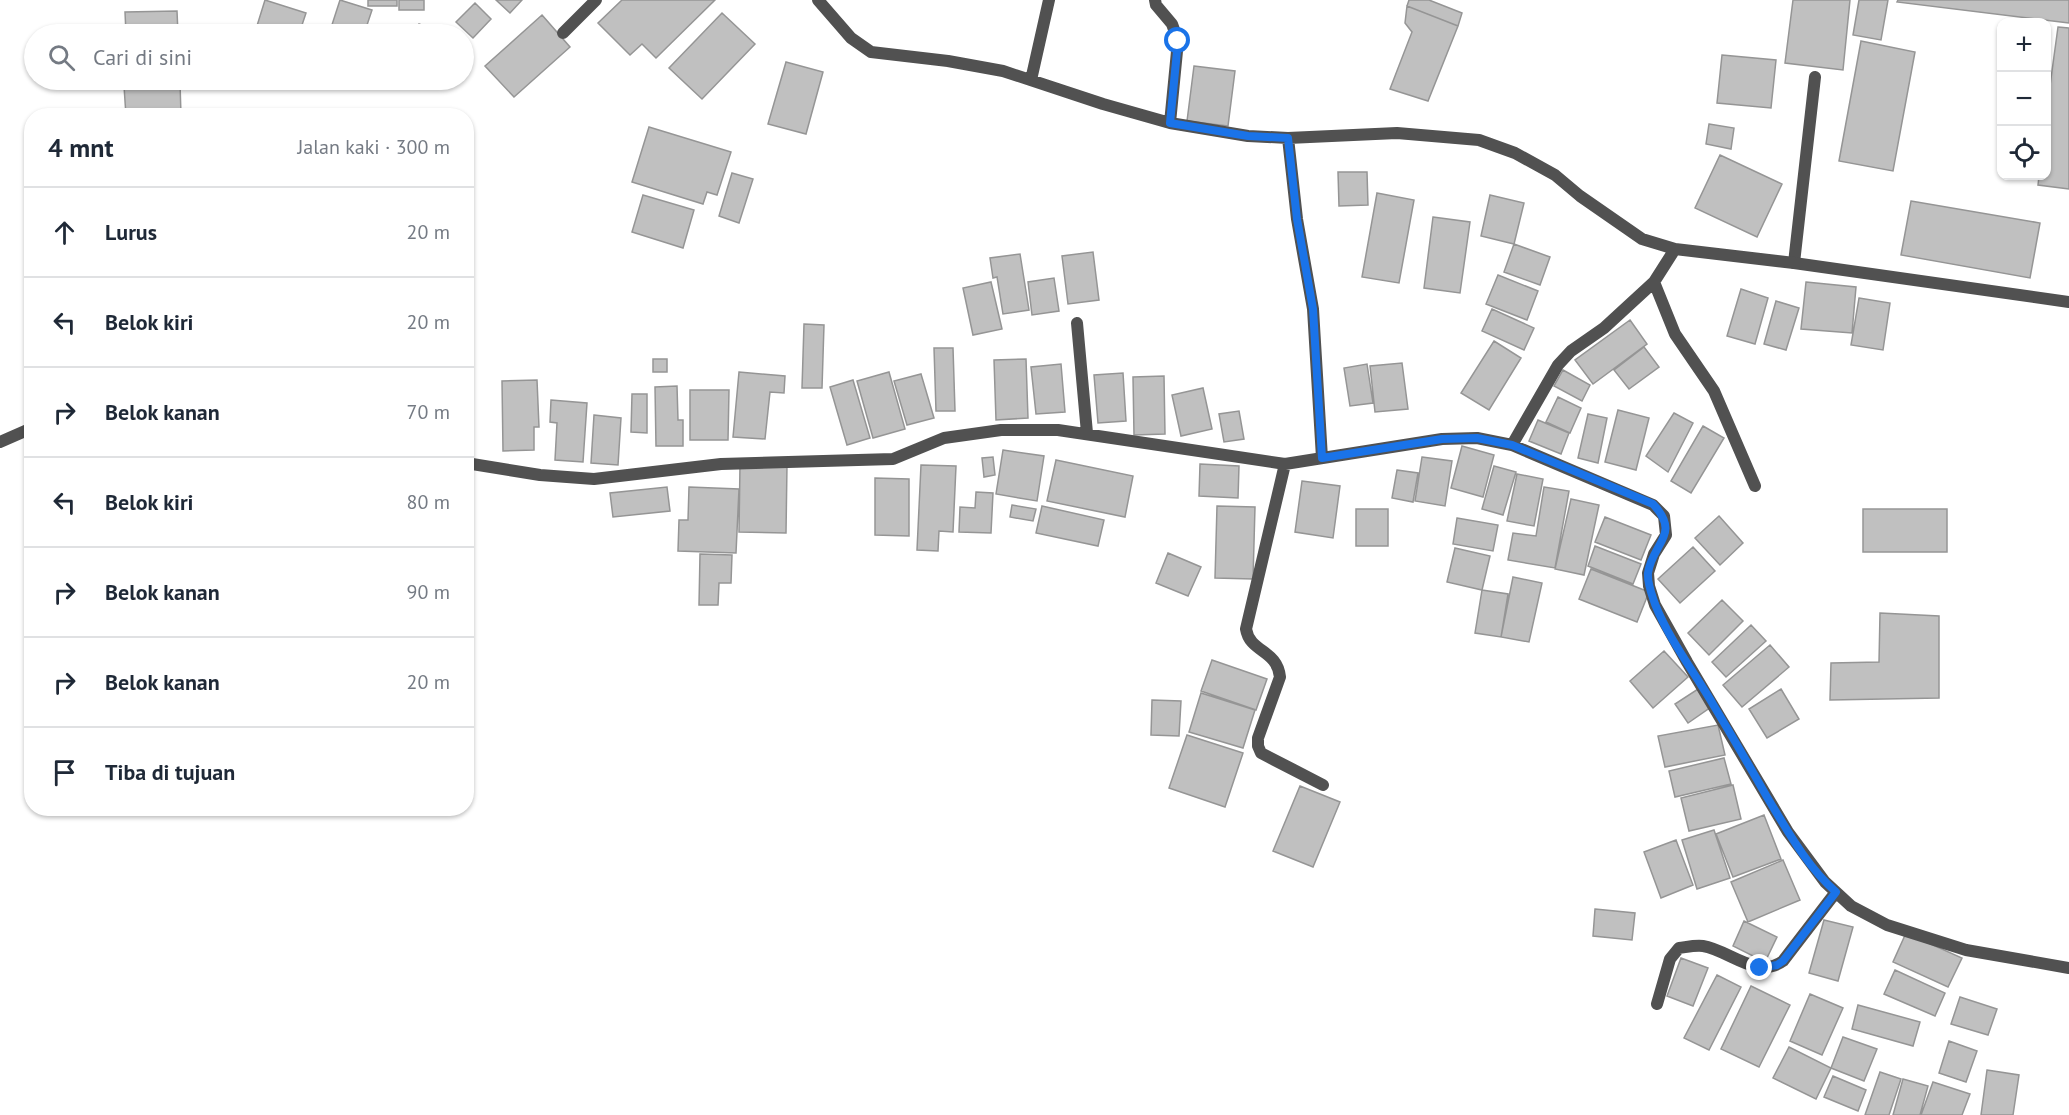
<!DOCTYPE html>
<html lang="id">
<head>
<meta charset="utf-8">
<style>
	:root { --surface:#fff; --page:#f6f6f7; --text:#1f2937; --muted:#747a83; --line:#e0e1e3 }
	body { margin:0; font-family:"PT Sans",sans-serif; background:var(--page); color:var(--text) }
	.controls { position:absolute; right:18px; top:18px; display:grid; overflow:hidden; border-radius:12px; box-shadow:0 2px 4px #0004 }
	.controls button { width:54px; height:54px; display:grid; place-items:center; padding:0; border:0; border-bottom:2px solid var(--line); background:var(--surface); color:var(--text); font:30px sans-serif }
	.stop { position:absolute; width:18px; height:18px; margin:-14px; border:4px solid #1a73e8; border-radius:50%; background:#fff }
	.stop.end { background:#1a73e8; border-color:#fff; box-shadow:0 2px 6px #0008 }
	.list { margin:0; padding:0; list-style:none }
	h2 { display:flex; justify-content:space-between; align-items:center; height:78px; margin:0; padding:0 24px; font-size:26px }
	h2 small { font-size:20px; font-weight:400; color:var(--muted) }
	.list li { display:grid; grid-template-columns:39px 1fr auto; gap:18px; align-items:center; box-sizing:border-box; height:90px; padding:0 24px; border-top:2px solid var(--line) }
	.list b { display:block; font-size:22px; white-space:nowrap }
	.list em { font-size:20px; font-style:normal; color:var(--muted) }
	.icon { flex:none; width:33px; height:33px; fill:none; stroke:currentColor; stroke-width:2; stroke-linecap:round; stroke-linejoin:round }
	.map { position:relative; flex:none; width:2069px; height:1115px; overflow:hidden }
	.search { position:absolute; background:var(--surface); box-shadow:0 2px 4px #0004; left:24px; top:24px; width:450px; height:66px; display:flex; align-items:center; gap:15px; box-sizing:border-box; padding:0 21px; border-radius:33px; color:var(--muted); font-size:22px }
	.panel { position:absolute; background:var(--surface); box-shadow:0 2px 4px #0004; left:24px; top:108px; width:450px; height:708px; border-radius:24px }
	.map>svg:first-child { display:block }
	.building { fill:#c0c0c0; stroke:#959595; stroke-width:1.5 }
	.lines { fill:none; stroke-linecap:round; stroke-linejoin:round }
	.lane { stroke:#515151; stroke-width:12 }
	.street { stroke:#515151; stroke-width:12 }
	.route { stroke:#1a73e8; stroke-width:8 }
</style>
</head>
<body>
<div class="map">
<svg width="2069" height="1115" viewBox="0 0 2069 1115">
	<rect width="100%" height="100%" fill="#fff"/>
	<path class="building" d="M265 0 306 13 299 34H272L256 29Z
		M340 0 372 10 364 34H329Z
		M368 0H397V6H368Z
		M399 0H424V10H399Z
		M496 0H522L510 13Z
		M622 0H715L656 58 642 44 630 55 598 23Z
		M1409 0H1429L1462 13 1458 26 1407 6Z
		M1793 0H1850L1843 70 1785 63Z
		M1859 0H1888L1881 40 1853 35Z
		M1898 0H2069V23L1897 2Z
		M475 3 491 19 473 38 456 22Z
		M1407 6 1458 26 1428 101 1390 89 1412 32 1405 23Z
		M177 11 178 34H126L125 12Z
		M722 13 755 44 702 99 669 68Z
		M542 15 570 47 514 97 485 66Z
		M419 24 440 32 442 28 459 34H415Z
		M2058 27 2069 28V189L2038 185 2039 176H2046V115Z
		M1861 41 1915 52 1893 171 1839 161Z
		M1722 55 1776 60 1771 108 1717 103Z
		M786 62 823 72 806 134 768 124Z
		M1194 66 1235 71 1228 126 1187 121Z
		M180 83 181 115 126 116 124 86Z
		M1709 124 1734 128 1731 149 1706 144Z
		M649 127 731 152 717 195 707 192 703 204 632 182Z
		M1720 155 1782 184 1757 237 1695 208Z
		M1338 172H1367L1368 205 1339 206Z
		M732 173 753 179 739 223 719 216Z
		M1377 193 1414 200 1399 283 1362 277Z
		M643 195 694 210 683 248 632 232Z
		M1490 195 1524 203 1514 244 1481 236Z
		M1911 201 2040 223 2030 278 1901 255Z
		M1433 217 1470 222 1460 293 1424 288Z
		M1514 244 1550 257 1540 285 1504 272Z
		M1093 252 1099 300 1068 304 1062 256Z
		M1020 254 1029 310 1003 314 997 277 993 278 990 258Z
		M1498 275 1538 291 1527 320 1486 304Z
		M1054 278 1059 311 1032 315 1028 282Z
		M991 282 1002 329 973 335 963 288Z
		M1806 282 1856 287 1852 333 1801 329Z
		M1741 289 1768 298 1755 344 1727 336Z
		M1859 298 1890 303 1883 350 1851 345Z
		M1776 301 1799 308 1786 350 1764 344Z
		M1492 309 1534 328 1524 350 1482 331Z
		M1630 320 1647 344 1593 384 1575 360Z
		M804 324 824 325 822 388H802Z
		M1494 341 1521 358 1489 410 1461 393Z
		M1644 347 1659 367 1629 389 1614 370Z
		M934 348H953L955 411H936Z
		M653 359H667V372H653Z
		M1026 359 1028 418 996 420 994 360Z
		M1402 363 1408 409 1375 412 1370 366Z
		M1061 364 1065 412 1036 414 1031 367Z
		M1367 364 1373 403 1350 406 1344 368Z
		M1563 370 1590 385 1582 401 1554 386Z
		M466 371H468L469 430H466Z
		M739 372 785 376 784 393 770 392 765 439 733 437Z
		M889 372 905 429 873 438 857 381Z
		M1123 373 1126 421 1098 423 1094 375Z
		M921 374 934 418 907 425 894 381Z
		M1164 376 1165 434 1134 435 1133 377Z
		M537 380 539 427H534V450L503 451 502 381Z
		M853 380 870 438 847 445 830 387Z
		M677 386 678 420H683V446H656L655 387Z
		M1203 388 1212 429 1181 436 1172 395Z
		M690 390H729L728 440H690Z
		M632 394H647V433L631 432Z
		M1558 397 1581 408 1570 433 1546 422Z
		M551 400 587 403 583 462 555 460 557 423 550 422Z
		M1618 410 1649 418 1636 470 1605 462Z
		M1239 411 1244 439 1224 442 1219 414Z
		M1674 413 1693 423 1668 472 1646 456Z
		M1588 414 1607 418 1598 463 1578 458Z
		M594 415 621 418 618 465 591 463Z
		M1538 420 1569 433 1561 454 1529 441Z
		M1703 426 1724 438 1691 493 1671 481Z
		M1462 446 1494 455 1483 497 1451 488Z
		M1003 450 1044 456 1037 501 996 494Z
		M993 457 995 475 984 477 982 458Z
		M1422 457 1452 461 1445 506 1415 501Z
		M1056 460 1133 476 1125 517 1047 501Z
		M1200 464 1239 466 1238 498 1199 496Z
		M740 465H787L786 533 739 532Z
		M921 465 956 466 953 532 939 531 938 551 917 550Z
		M1494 466 1516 472 1503 515 1482 509Z
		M1397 470 1418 473 1413 502 1392 498Z
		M1517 474 1543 479 1534 526 1507 521Z
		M875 478 909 479V536L875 535Z
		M1302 481 1340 486 1333 538 1295 532Z
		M667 487 670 511 613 517 610 493Z
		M689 487 739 489 736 553 678 551 679 520H688Z
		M1544 487 1569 491 1555 568 1508 560 1513 533 1536 536Z
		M976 492 993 493 991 533 959 532 960 507 975 508Z
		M1571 499 1599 505 1584 575 1555 569Z
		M1012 505 1036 509 1033 521 1010 517Z
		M1042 506 1104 520 1098 546 1036 533Z
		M1217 506 1255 507 1253 579 1215 578Z
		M1356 509H1388V546H1356Z
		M1863 509H1947V552H1863Z
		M1719 516 1743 543 1720 565 1695 538Z
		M1605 517 1651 535 1641 560 1595 542Z
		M1457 518 1498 525 1493 551 1453 544Z
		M1595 546 1641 564 1633 584 1588 566Z
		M1693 547 1715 571 1680 603 1658 579Z
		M1455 548 1490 556 1482 590 1447 582Z
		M1168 553 1201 567 1188 596 1156 583Z
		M700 554 732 555 731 583H719L718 605H699Z
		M1591 569 1649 592 1637 622 1579 599Z
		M1513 577 1542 583 1529 642 1501 637Z
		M1482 590 1508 594 1501 637 1475 633Z
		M1722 600 1743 621 1709 655 1688 633Z
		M1880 613 1939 616V698L1830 700 1831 663 1879 662Z
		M1751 625 1766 641 1726 677 1712 662Z
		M1770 645 1789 667 1742 707 1723 685Z
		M1664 651 1688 677 1653 708 1630 681Z
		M1212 660 1267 679 1256 710 1201 691Z
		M1698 689 1711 707 1688 723 1675 704Z
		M1781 689 1799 719 1767 738 1749 709Z
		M1201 693 1255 710 1243 748 1189 732Z
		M1152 700 1181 701 1179 736 1151 735Z
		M1718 725 1725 755 1665 767 1658 736Z
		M1187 735 1243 753 1225 807 1169 788Z
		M1724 758 1731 784 1675 797 1669 771Z
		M1733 785 1741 819 1689 831 1681 798Z
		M1300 786 1340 802 1313 867 1273 851Z
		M1764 815 1781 859 1733 877 1716 834Z
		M1714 830 1730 878 1697 889 1682 840Z
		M1676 840 1693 885 1661 898 1644 852Z
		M1783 860 1800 900 1748 922 1731 882Z
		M1595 909 1635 913 1632 940 1593 936Z
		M1824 920 1853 927 1838 981 1809 973Z
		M1744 921 1777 937 1765 962 1733 946Z
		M1906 933 1962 958 1948 987 1893 962Z
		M1681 958 1708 968 1693 1006 1667 996Z
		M1895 970 1945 993 1935 1016 1884 994Z
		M1717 975 1741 987 1709 1050 1684 1038Z
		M1751 986 1790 1005 1759 1067 1721 1049Z
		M1810 994 1843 1008 1822 1055 1790 1041Z
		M1960 997 1997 1009 1988 1035 1951 1024Z
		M1858 1005 1920 1022 1913 1046 1852 1029Z
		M1843 1037 1877 1049 1864 1081 1831 1068Z
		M1949 1041 1977 1051 1966 1082 1939 1073Z
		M1789 1047 1831 1068 1816 1099 1773 1078Z
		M1987 1070 2019 1075 2013 1115H1981Z
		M1880 1072 1901 1079 1889 1115H1865Z
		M1833 1076 1866 1090 1858 1111 1824 1097Z
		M1903 1079 1928 1086 1920 1115H1893Z
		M1933 1082 1970 1094 1962 1115H1921Z"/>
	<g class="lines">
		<path class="lane" d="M1794 263 1815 77"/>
		<path class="street" d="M818 0 851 38 871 52 948 61 1003 71 1103 104 1170 123 1248 136 1288 138 1397 133 1479 140 1515 153 1555 175 1580 196 1642 239 1675 249 1794 263 2069 302
			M1155 0 1156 5 1172 24 1178 41 1170 123
			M563 33 596 0
			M1031 80 1049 0
			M1288 138 1297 219 1313 309 1322 458
			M1654 282 1675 334 1714 391 1755 486
			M1077 323 1087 433
			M0 442 32 428
			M1512 445 1558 365 1571 351 1604 328 1654 282 1675 249
			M466 463 540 475 594 479 721 464 893 459 944 438 1001 430H1058L1285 464 1442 439 1477 438 1512 445 1653 505 1664 516 1666 535 1654 554 1648 573 1649 586 1655 605 1687 662 1788 832 1825 882 1851 906 1887 925 1966 950 2069 968
			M1285 464 1246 629C1250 653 1277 649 1280 677L1258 738V746L1261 753 1323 785
			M1657 1004 1670 959 1679 948C1687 947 1695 945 1703 946 1729 950 1757 980 1783 961L1836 892"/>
	</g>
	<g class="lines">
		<path class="route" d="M1178 41 1170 123 1248 136 1288 138 1297 219 1313 309 1322 458 1442 439 1477 438 1512 445 1653 504C1682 535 1652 543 1648 573 1647 583 1652 595 1655 604 1669 640 1695 673 1714 706 1732 736 1750 767 1767 797 1787 830 1807 867 1836 892L1783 961 1777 965 1760 968"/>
	</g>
</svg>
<div class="controls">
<button>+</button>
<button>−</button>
<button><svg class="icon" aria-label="locate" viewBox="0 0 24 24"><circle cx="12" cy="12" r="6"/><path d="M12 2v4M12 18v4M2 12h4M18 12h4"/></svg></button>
</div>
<div class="stop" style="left:1178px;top:41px"></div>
<div class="stop end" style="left:1760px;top:968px"></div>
<div class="search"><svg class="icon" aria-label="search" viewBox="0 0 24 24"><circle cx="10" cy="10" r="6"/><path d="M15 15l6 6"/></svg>Cari di sini</div>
<section class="panel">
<h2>4 mnt<small>Jalan kaki · 300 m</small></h2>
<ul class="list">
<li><svg class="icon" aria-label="ahead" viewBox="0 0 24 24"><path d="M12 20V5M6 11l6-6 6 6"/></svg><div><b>Lurus</b></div><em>20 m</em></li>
<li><svg class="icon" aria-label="left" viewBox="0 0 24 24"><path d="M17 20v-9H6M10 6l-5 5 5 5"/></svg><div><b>Belok kiri</b></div><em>20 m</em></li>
<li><svg class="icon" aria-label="right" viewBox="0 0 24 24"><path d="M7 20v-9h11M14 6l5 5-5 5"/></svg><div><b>Belok kanan</b></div><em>70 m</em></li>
<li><svg class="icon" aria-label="left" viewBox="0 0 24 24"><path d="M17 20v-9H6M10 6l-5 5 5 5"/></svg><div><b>Belok kiri</b></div><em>80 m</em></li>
<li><svg class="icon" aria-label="right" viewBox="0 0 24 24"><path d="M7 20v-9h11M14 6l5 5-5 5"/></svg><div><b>Belok kanan</b></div><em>90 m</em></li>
<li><svg class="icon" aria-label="right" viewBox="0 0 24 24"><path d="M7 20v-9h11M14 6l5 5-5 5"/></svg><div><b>Belok kanan</b></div><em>20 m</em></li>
<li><svg class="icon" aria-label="arrive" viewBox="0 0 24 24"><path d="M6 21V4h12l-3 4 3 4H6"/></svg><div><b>Tiba di tujuan</b></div></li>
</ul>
</section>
</div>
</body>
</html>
